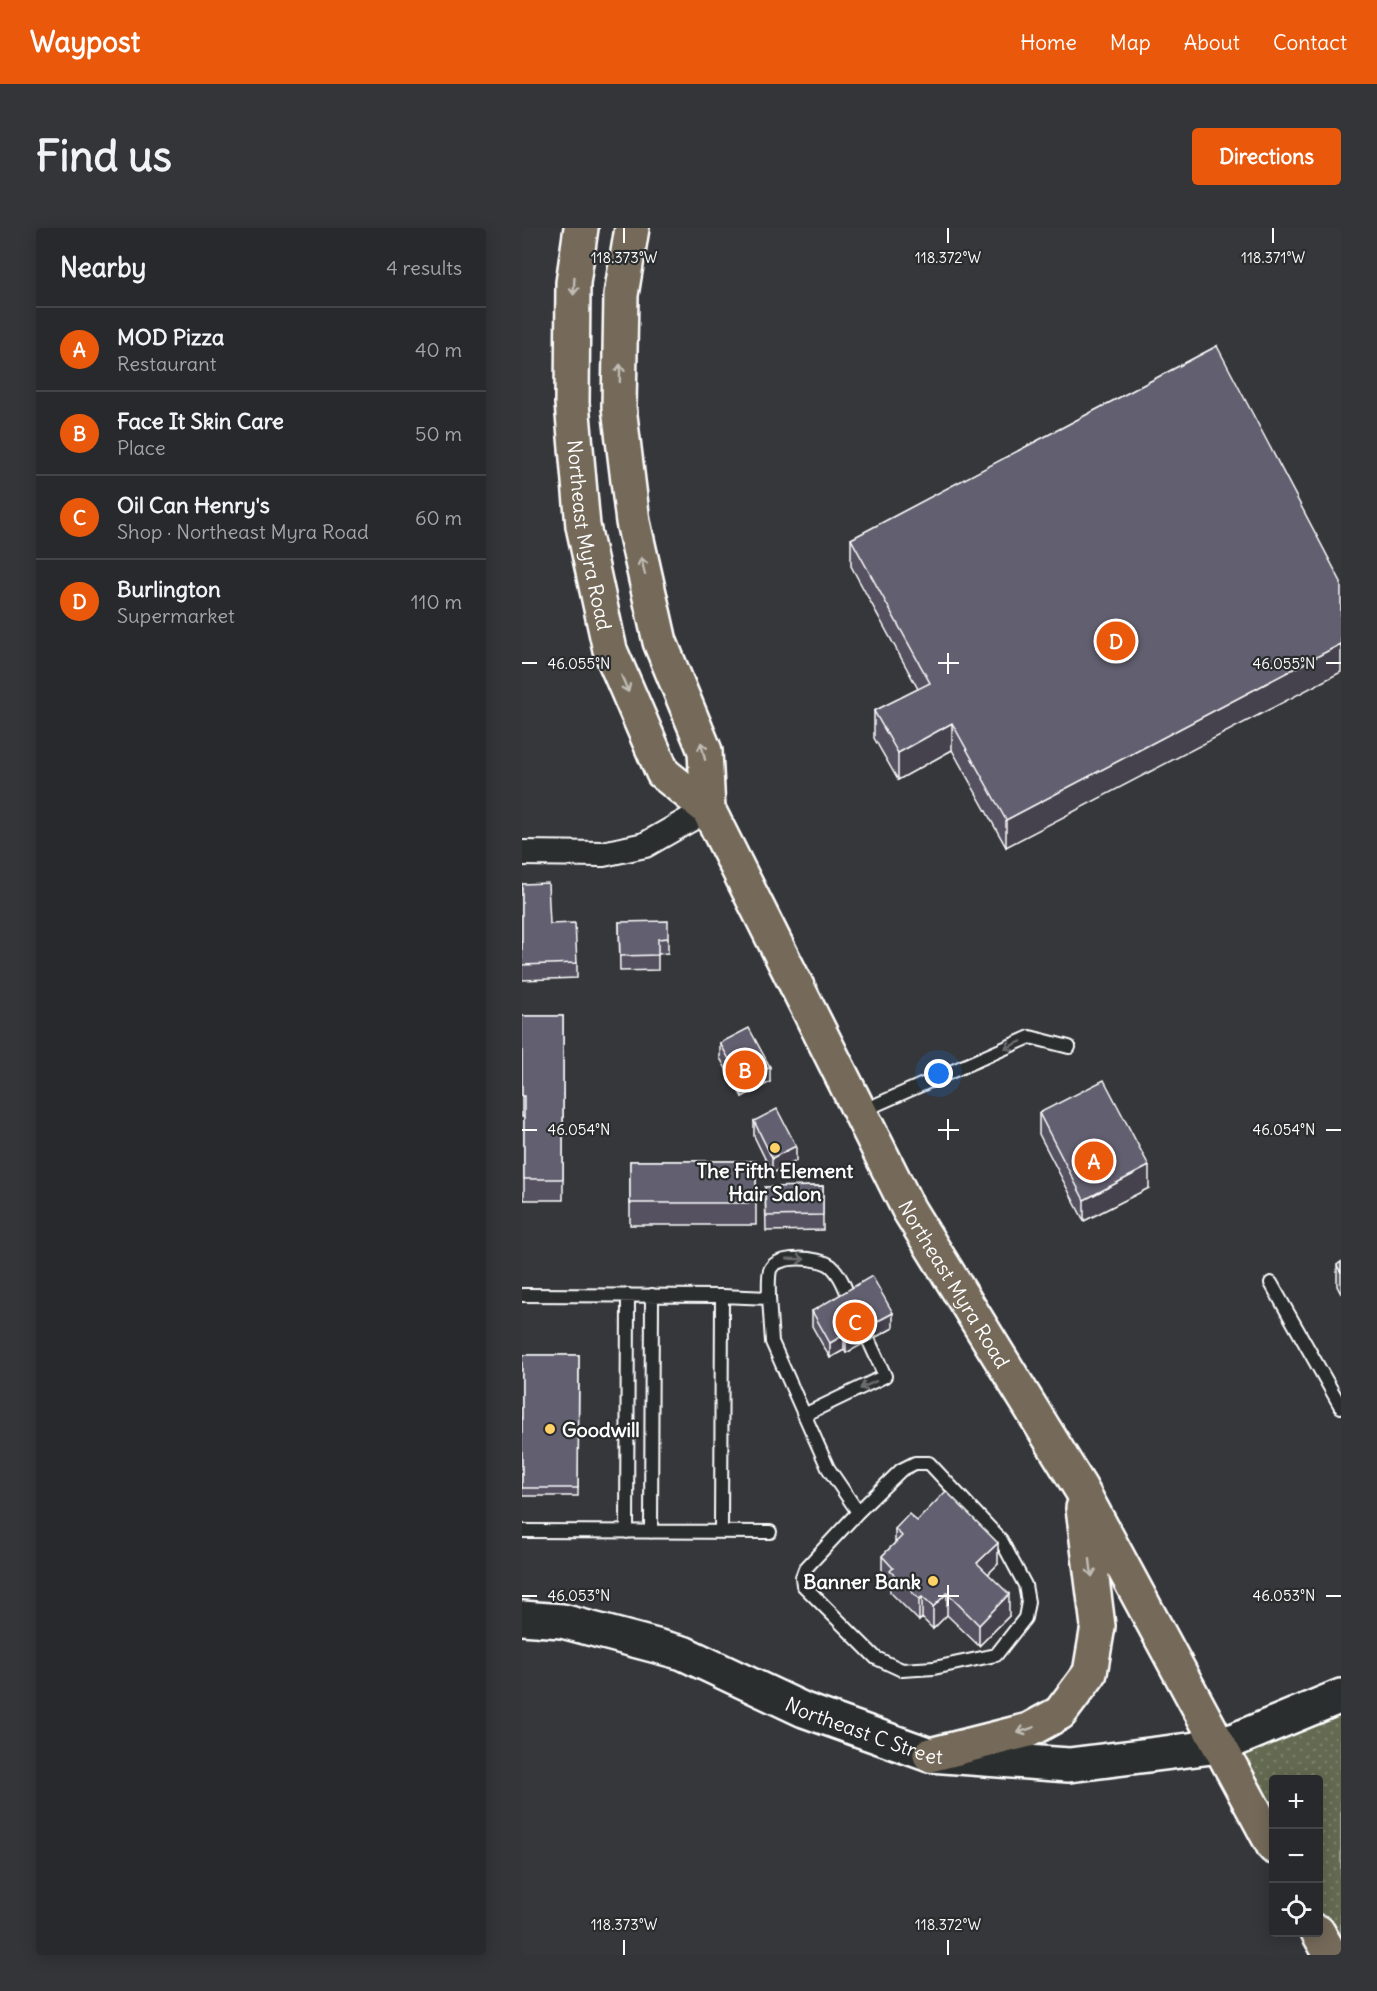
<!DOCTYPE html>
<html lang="en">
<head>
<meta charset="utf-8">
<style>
	:root { --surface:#28292c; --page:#343538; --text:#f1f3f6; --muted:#a5a6a9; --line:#444548; --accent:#ea580c }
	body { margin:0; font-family:Delius,sans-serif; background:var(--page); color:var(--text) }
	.controls { position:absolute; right:18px; bottom:18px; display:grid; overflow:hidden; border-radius:6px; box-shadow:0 3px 15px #0003 }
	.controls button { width:54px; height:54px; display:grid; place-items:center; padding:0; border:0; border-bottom:2px solid var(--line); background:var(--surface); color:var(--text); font:30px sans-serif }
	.you { position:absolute; left:417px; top:846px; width:21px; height:21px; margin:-15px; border:4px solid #fff; border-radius:50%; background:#1a73e8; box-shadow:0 0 0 9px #1a73e833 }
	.badge { display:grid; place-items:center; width:39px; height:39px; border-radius:50%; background:var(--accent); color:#fff; font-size:20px; font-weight:700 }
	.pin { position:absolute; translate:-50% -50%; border:3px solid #fff; box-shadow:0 2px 6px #0006 }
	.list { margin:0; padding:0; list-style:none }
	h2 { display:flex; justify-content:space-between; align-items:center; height:78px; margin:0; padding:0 24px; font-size:26px }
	h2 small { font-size:20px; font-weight:400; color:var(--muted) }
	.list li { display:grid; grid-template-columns:39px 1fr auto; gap:18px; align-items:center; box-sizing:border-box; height:84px; padding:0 24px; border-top:2px solid var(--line) }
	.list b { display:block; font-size:22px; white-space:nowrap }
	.list p { margin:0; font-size:20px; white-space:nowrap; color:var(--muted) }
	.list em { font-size:20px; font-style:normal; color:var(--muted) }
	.icon { flex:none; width:33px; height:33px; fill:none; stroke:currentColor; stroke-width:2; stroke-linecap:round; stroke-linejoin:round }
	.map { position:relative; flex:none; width:819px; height:1727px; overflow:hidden; border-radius:6px }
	header { display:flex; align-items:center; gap:36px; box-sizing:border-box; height:84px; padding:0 30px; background:var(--accent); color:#fff }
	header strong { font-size:28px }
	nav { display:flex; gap:33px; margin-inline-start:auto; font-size:21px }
	.intro { display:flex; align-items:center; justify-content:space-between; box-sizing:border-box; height:144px; padding:0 36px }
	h1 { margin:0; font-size:42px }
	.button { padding:15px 27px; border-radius:6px; background:var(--accent); color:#fff; font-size:21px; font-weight:700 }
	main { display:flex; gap:36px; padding:0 36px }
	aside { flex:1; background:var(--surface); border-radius:6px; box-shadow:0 3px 15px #0003 }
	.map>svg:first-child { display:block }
	.park { fill:url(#park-dots); stroke:#b1b5a8; stroke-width:1.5 }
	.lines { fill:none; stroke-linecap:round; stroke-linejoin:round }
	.lane-casing { stroke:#fff; stroke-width:16 }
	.street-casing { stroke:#fff; stroke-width:28 }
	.secondary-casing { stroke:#fff; stroke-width:38 }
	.highway-casing { stroke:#fff; stroke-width:38 }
	.lane { stroke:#2a2d2e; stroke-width:12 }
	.street { stroke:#2a2d2e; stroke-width:24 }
	.secondary { stroke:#2a2d2e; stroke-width:33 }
	.highway { stroke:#746a5a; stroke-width:33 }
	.wall { fill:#545160; stroke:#fff; stroke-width:1.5 }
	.shaded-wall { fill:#45424e; stroke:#fff; stroke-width:1.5 }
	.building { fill:#625e70; stroke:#fff; stroke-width:1.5 }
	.oneway { stroke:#c0bcb5 }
	.oneway2 { stroke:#6a6c6d }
	.ticks { fill:none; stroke:#fff; stroke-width:2 }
	.poi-dot { fill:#ffd166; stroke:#2a2d2e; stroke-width:2 }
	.labels { text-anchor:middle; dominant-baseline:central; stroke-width:4.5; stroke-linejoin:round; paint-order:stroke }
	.street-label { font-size:20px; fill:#fff; stroke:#2a2d2e }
	.poi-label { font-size:20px; font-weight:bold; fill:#fff; stroke:#2a2d2e }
	.ticks-label { font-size:15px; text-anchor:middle; fill:#fff; stroke:#2a2d2e; stroke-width:4.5; stroke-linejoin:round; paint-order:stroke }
</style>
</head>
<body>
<header>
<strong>Waypost</strong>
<nav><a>Home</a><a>Map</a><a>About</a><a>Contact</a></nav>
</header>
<div class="intro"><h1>Find us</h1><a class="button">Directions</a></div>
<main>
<aside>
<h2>Nearby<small>4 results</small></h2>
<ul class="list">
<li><span class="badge">A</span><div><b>MOD Pizza</b><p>Restaurant</p></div><em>40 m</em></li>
<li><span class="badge">B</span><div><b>Face It Skin Care</b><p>Place</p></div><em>50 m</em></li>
<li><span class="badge">C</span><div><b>Oil Can Henry's</b><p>Shop · Northeast Myra Road</p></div><em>60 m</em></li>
<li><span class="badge">D</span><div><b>Burlington</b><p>Supermarket</p></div><em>110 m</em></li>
</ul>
</aside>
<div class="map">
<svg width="819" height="1727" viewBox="0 0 819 1727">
	<defs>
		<pattern id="park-dots" width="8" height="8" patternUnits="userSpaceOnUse" patternTransform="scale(1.5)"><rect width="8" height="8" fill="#636b51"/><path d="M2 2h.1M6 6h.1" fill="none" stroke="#7a816b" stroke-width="1.8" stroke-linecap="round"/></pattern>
	</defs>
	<rect width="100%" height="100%" fill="#35373b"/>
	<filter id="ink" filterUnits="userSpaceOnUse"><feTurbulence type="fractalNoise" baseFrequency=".0167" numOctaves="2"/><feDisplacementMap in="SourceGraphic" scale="12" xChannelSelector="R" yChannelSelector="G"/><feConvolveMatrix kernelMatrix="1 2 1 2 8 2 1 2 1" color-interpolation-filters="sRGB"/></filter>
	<g filter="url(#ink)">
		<path class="park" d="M819 1468V1727L796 1704V1552H752L751 1620 698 1518Z"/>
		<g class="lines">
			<g class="lane-casing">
				<path id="lane" d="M340 883 508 809 547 819
					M749 1055 819 1179
					M0 1067 200 1068 199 1304
					M200 1068 247 1070 250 1114 306 1240 336 1284 283 1341 280 1349 281 1357 354 1430 380 1442 412 1440 474 1427 503 1390 506 1374 503 1357 479 1312 407 1235H393L379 1242 336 1284
					M247 1070C247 1061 246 1050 248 1042 254 1026 298 1029 309 1038 319 1047 324 1062 329 1075
					M282 1187 363 1148 347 1113
					M0 1303 248 1304
					M105 1304 106 1067
					M129 1304 130 1067"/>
			</g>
			<g class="street-casing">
				<path id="street" d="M0 625 81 626 123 617 186 581"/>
			</g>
			<g class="secondary-casing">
				<g id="secondary">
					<path id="s1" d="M0 1390 40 1393 161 1425 282 1482 408 1527 547 1537 698 1518 819 1468"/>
				</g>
			</g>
			<g class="highway-casing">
				<g id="highway">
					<path id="s2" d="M59 0 51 55 50 175 61 298 88 422 141 545 186 581"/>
					<path id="s3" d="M110 0 99 67 97 179 111 294 138 414 183 523 186 581 387 982 559 1261 752 1619"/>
					<path d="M408 1527 507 1502 538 1485 568 1445 576 1398 561 1280"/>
					<path d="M796 1704 809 1727"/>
				</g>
			</g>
			<use href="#lane" class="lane"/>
			<use href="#street" class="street"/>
			<use href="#secondary" class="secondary"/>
			<use href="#highway" class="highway"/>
		</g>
		<path class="wall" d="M695 118 484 619 430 522 376 552 352 510V483L396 461 329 338V311Z
			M0 656 55 735V750L0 752Z
			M97 694 146 710V725L136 726V742L98 743Z
			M0 788H41V972H2V889H0Z
			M198 815 248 854 220 869 198 830Z
			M517 885 627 960 562 993 517 906Z
			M232 893 274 933 250 945 232 908Z
			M108 933H234V997H108Z
			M301 958V1002L244 1003 243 959Z
			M819 1034V1066L815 1058V1037Z
			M290 1083 371 1100 324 1125 322 1122 308 1130 290 1098Z
			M0 1127H57L56 1268H0Z
			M395 1293 476 1336 466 1346 487 1388 457 1418 425 1387 411 1401 400 1390 397 1393 368 1364V1358L360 1350V1328L373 1315V1301Z"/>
		<path class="shaded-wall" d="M819 416V444L484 619V592Z
			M430 495V522L376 552V525Z
			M248 839V854L220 869V854Z
			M274 918V933L250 945V930Z
			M627 938V960L562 993V972Z
			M371 1085V1100L324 1125V1110Z
			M322 1107V1122L308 1130V1115Z
			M476 1315V1336L455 1357V1335Z
			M425 1365V1387L411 1401V1379Z
			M487 1366V1388L457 1418V1397Z
			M400 1369V1390L397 1393V1371Z"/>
		<path class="building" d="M695 118 819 354V416L484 592 430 495 376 525 352 483 408 455 329 311Z
			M26 655 28 696 53 695 55 735 0 737V656Z
			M146 693V710L136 711V727L98 728 97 694Z
			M0 788H41V951H2V868H0Z
			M227 800 248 839 220 854 198 815Z
			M582 852 627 938 562 972 517 885Z
			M255 881 274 918 250 930 232 893Z
			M108 933H234V975H108Z
			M301 958V987L244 988 243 959Z
			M819 1034V1045L815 1037Z
			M350 1048 371 1085 324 1110 322 1107 308 1115 290 1083Z
			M0 1127H57L56 1260H0Z
			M424 1263 476 1315 455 1335 487 1366 457 1397 425 1365 411 1379 400 1369 397 1371 368 1343 371 1340 360 1328 380 1308 373 1301 387 1286 395 1293Z"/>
		<defs><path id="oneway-shaft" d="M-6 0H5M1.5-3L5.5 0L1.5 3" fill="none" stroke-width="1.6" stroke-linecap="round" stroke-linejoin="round" transform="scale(1.5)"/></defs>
		<g class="oneway">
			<use href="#oneway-shaft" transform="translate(52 58) rotate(93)"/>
			<use href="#oneway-shaft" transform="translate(98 145) rotate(-89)"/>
			<use href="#oneway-shaft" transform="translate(121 338) rotate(-103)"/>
			<use href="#oneway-shaft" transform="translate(103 456) rotate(67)"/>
			<use href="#oneway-shaft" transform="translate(181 523) rotate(-103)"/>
			<use href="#oneway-shaft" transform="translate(569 1340) rotate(83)"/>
			<use href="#oneway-shaft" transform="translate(504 1502) rotate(161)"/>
		</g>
		<g class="oneway2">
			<use href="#oneway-shaft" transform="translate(491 817) rotate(156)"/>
			<use href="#oneway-shaft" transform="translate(274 1031) rotate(2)"/>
			<use href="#oneway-shaft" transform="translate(346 1157) rotate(155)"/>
		</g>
	</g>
	<path class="ticks" d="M102 0V15M426 0V15M751 0V15M426 425V446M0 435H15M416 435H437M804 435H819M426 891V912M0 902H15M416 902H437M804 902H819M426 1357V1378M0 1368H15M416 1368H437M804 1368H819M102 1712V1727M426 1712V1727"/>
	<g class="poi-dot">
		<circle cx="253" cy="920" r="6"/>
		<circle cx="28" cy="1201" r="6"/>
		<circle cx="411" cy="1353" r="6"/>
	</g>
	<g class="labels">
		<g class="street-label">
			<text stroke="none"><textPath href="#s2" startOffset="309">Northeast Myra Road</textPath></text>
			<text stroke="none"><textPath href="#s3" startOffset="1130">Northeast Myra Road</textPath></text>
			<text stroke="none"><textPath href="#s1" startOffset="363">Northeast C Street</textPath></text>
		</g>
		<g class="poi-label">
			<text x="253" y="942">The Fifth Element<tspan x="253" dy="23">Hair Salon</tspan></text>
			<text x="40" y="1201" text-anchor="start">Goodwill</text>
			<text x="399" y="1353" text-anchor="end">Banner Bank</text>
		</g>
	</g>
	<g class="ticks-label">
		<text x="102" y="35">118.373°W</text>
		<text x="426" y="35">118.372°W</text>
		<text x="751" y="35">118.371°W</text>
		<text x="57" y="441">46.055°N</text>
		<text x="762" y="441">46.055°N</text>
		<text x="57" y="907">46.054°N</text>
		<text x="762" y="907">46.054°N</text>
		<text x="57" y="1373">46.053°N</text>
		<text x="762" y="1373">46.053°N</text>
		<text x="102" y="1702">118.373°W</text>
		<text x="426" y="1702">118.372°W</text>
	</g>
</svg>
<div class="controls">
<button>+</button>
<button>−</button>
<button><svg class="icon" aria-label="locate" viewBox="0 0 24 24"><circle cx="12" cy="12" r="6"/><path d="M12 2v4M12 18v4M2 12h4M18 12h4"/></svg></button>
</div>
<div class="you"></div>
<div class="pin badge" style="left:572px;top:933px">A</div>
<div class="pin badge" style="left:223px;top:842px">B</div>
<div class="pin badge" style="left:333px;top:1094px">C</div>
<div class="pin badge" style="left:594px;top:413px">D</div>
</div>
</main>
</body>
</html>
